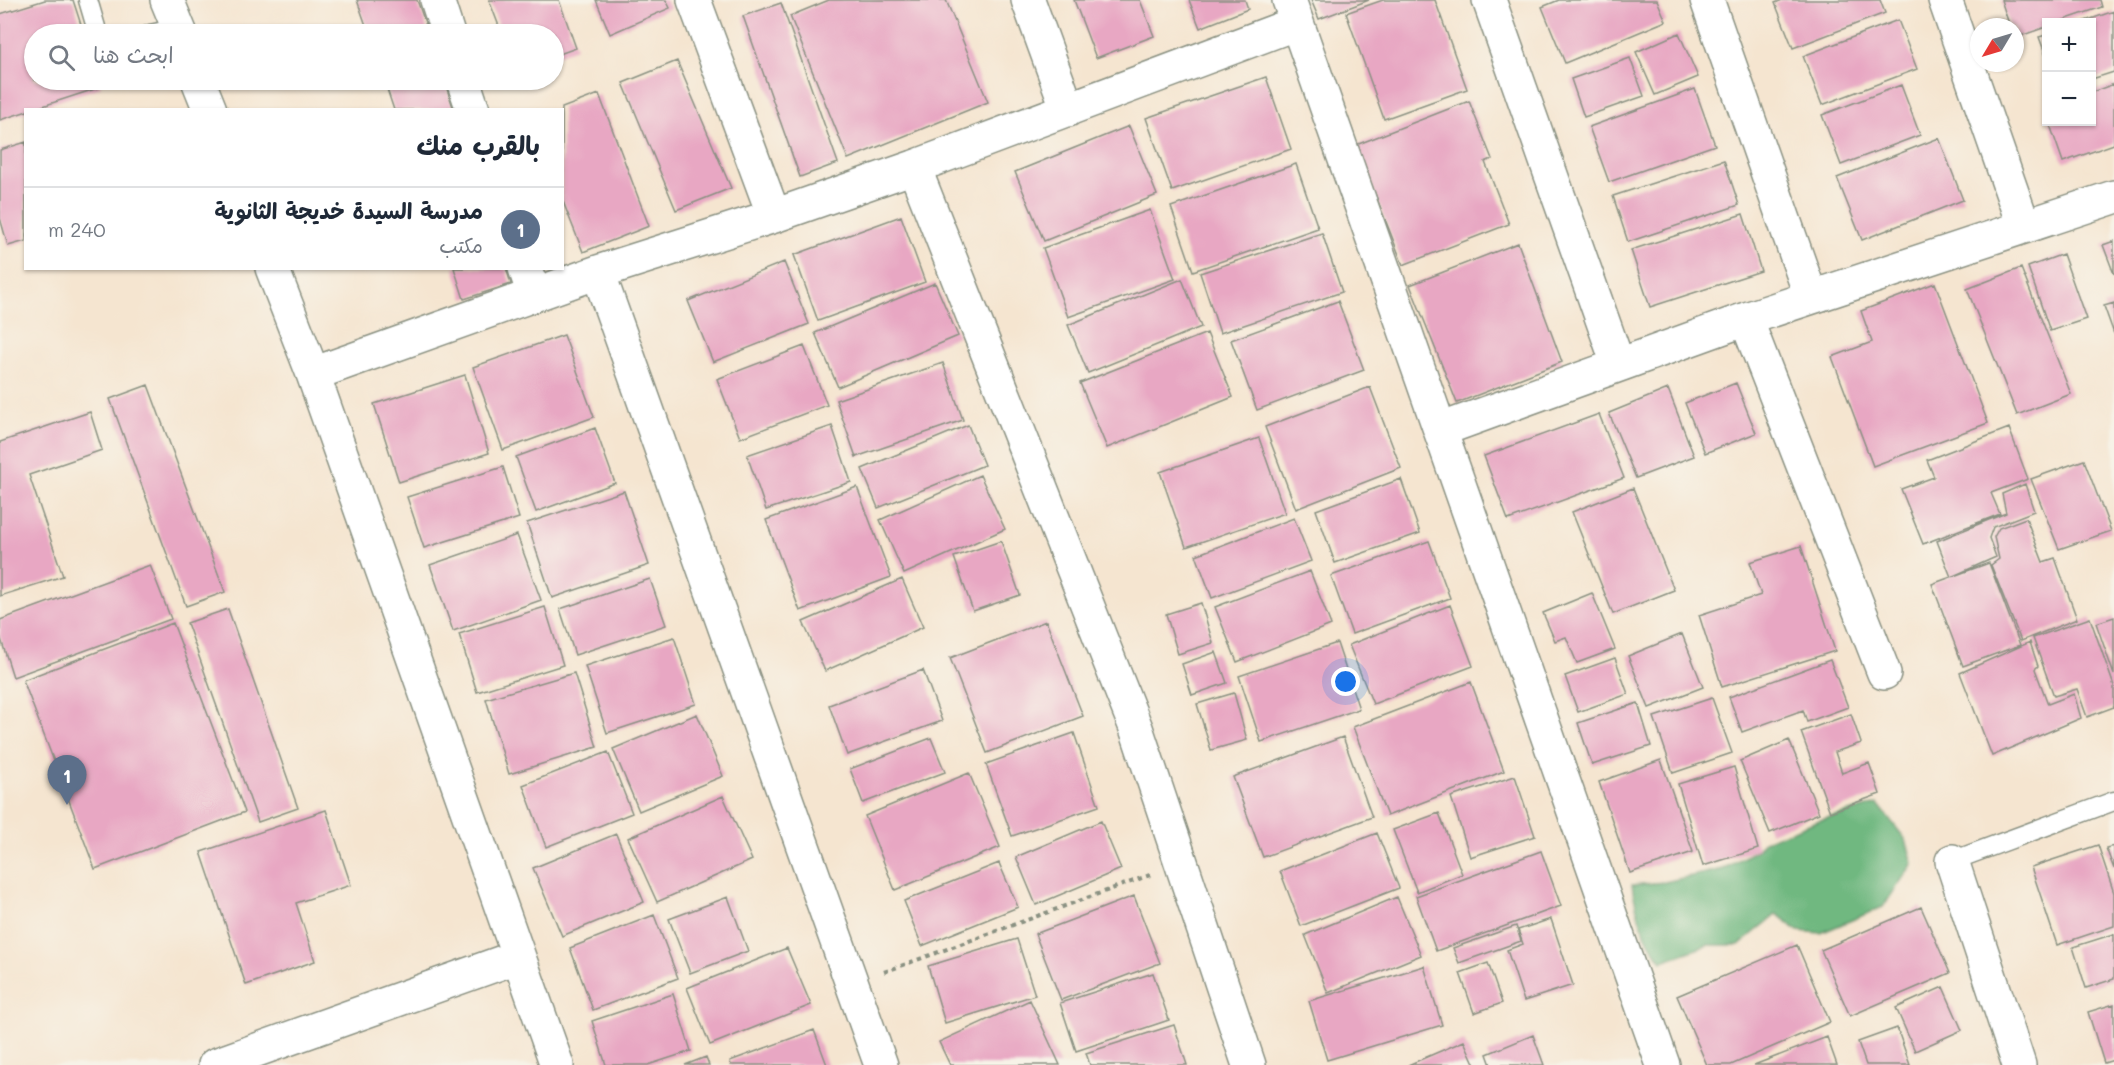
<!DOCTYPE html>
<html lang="ar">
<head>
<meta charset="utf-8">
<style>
	:root { --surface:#fff; --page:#f6f6f7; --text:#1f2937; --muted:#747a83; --line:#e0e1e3; --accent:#1f6fb2 }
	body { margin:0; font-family:Mali,"Playpen Sans Arabic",sans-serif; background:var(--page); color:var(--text); direction:rtl }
	.controls { position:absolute; right:18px; top:18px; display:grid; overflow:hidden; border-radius:0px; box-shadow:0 2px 4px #0004 }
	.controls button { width:54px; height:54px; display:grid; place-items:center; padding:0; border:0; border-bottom:2px solid var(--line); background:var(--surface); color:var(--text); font:30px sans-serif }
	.compass { position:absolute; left:1970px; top:18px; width:54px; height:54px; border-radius:50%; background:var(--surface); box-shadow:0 2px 4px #0004; rotate:232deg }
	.you { position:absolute; left:1346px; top:682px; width:21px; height:21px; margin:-15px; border:4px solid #fff; border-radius:50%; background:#1a73e8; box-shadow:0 0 0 9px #1a73e833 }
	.badge { display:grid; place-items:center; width:39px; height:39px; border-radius:50%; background:var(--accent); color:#fff; font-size:20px; font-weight:700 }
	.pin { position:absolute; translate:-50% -50px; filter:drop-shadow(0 2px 3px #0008) }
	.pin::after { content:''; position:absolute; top:32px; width:21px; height:18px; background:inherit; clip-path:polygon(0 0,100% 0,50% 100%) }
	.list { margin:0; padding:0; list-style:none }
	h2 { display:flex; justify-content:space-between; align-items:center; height:78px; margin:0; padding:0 24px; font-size:26px }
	h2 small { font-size:20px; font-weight:400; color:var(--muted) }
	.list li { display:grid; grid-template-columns:39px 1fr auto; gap:18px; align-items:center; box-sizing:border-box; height:84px; padding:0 24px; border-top:2px solid var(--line) }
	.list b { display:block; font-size:22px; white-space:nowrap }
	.list p { margin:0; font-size:20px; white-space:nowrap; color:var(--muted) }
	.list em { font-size:20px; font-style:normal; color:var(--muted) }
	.icon { flex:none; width:33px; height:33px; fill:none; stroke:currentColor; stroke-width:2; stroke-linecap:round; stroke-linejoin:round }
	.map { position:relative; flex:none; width:2114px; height:1065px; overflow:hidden; direction:ltr }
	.search { position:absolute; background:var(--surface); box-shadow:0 2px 4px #0004; left:24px; top:24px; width:540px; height:66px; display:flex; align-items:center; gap:15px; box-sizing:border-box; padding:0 21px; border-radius:33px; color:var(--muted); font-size:22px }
	.panel { position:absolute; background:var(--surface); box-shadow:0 2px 4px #0004; left:24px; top:108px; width:540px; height:162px; border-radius:0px; direction:rtl }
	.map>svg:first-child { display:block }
	.forest { fill:#6fb880; stroke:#477a5a; stroke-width:1.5 }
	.building { fill:#e8a7c3 }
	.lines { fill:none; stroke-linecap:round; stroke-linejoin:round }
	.lane-casing { stroke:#8a9182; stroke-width:21 }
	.street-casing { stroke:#8a9182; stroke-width:36 }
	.path { stroke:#8a9182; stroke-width:4; stroke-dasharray:4.5 4.5; stroke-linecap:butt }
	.lane { stroke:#fff; stroke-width:18 }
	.street { stroke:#fff; stroke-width:33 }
</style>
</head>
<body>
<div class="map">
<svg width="2114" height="1065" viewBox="0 0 2114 1065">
	<rect width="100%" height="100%" fill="#f7f3e8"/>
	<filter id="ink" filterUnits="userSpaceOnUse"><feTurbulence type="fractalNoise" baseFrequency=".0167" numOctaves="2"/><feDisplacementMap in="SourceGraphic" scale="12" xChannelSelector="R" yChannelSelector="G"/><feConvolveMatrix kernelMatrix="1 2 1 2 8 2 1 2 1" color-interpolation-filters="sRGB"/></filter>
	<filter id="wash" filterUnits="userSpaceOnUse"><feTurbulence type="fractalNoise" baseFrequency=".008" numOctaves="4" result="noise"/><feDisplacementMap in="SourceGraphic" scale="24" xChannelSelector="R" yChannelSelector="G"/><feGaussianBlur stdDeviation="1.35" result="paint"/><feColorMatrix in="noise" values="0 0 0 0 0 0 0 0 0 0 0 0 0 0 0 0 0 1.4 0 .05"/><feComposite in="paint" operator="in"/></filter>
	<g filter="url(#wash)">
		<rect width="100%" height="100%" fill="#f5e5d0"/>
		<path class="forest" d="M1878 804 1906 840 1913 863 1883 907 1821 933 1798 931 1777 914 1739 945H1708L1662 961C1643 937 1637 915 1632 885L1665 882 1723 869 1758 849 1764 841 1817 821Z"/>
		<g id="blocks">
			<path class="building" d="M45 0H73L84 34H34V80H98L101 87 0 120V14Z
				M357 0H417L429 34H369Z
				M489 0H559L576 48 554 56V34H502Z
				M596 0H666L670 8 610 34Z
				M829 0H946L988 102 848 159 790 16Z
				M1074 0H1140L1154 36 1096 58Z
				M1189 0H1245L1248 9 1200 28Z
				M1311 0H1369L1319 19Z
				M1383 0H1435L1467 89 1384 119 1346 13Z
				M1559 0H1657L1666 21 1565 63 1542 7Z
				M1782 0H1880L1885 13 1793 48 1775 3Z
				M2001 0H2100L2102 7 2058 22H2046V27L2015 38V27H2010Z
				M781 3 838 163 800 177 743 16Z
				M2114 11V72L2092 79V22H2082Z
				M1898 20 1917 69 1822 105 1803 56Z
				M1679 33 1698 77 1655 95 1636 52Z
				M2046 35V56L2039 37Z
				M1630 58 1644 96 1584 117 1571 79Z
				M677 61 731 188 676 210 623 83Z
				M1266 77 1291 149 1172 191 1146 118Z
				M384 80H444L454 110H394Z
				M2114 84V144L2063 162 2049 122H2092V92Z
				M1901 85 1920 135 1841 165 1822 115Z
				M1695 89 1715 145 1609 182 1589 127Z
				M599 94 649 226 583 252 562 199V108Z
				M1469 101 1492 159 1485 162 1509 224 1403 265 1356 145Z
				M1129 126 1157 195 1044 241 1015 172Z
				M1939 138 1963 200 1862 240 1837 178Z
				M26 142V241L8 246 0 218V150Z
				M1724 160 1739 205 1628 242 1613 196Z
				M1296 164 1318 228 1193 271 1171 207Z
				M1150 210 1175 279 1068 317 1043 248Z
				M1743 214 1761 271 1650 307 1631 250Z
				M901 216 925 282 818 321 794 255Z
				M1322 233 1342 292 1220 333 1200 273Z
				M2114 241V274L2103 245Z
				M1518 243 1562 362 1457 403 1410 285Z
				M2063 254 2086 319 2050 331 2028 267Z
				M784 262 809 324 713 362 688 301Z
				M454 268H506L511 284 464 299Z
				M2021 268 2071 394 2017 415 1967 289Z
				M1182 279 1201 327 1088 373 1068 325Z
				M935 283 958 336 838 387 815 333Z
				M1935 283 1988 423 1873 466 1832 357 1872 342 1861 311Z
				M1338 301 1364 370 1257 410 1231 340Z
				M2114 303V334L2104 306Z
				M1207 333 1233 397 1107 448 1080 383Z
				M564 335 594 417 503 450 473 367Z
				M804 346 827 405 740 438 717 379Z
				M943 363 963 420 856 457 836 400Z
				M465 375 489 453 399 482 374 404Z
				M1736 383 1756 433 1705 453 1685 403Z
				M148 385 225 592 186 606 110 399Z
				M1370 387 1401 468 1296 509 1265 427Z
				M1668 389 1694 456 1636 478 1609 413Z
				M90 412 102 450 29 475 63 576 0 596V442Z
				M1599 414 1624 478 1508 520 1484 456Z
				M968 425 984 465 878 508 862 469Z
				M832 426 851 482 766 510 747 455Z
				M595 428 615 483 536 512 516 457Z
				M2009 428 2028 479 1991 493 2000 514 1923 544 1901 489 1934 477 1927 460Z
				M1259 438 1285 513 1186 547 1160 472Z
				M2084 460 2111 531 2059 549 2031 479Z
				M503 467 519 518 424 548 407 497Z
				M980 475 1005 529 904 574 880 520Z
				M1401 479 1420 533 1335 563 1316 510Z
				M2025 484 2034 511 1993 527 1989 538 1996 557 1951 577 1937 541 2006 513 2002 494Z
				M857 487 891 577 800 611 766 520Z
				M1633 488 1674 590 1613 614 1572 512Z
				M624 491 649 565 552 598 527 523Z
				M1294 518 1311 561 1212 598 1196 555Z
				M2026 518 2043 562 2055 558 2077 619 2021 641 1991 565 1999 559 1994 537 1999 528Z
				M517 535 541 600 453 631 430 565Z
				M1001 541 1020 595 973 611 954 557Z
				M1429 541 1450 598 1352 634 1331 576Z
				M1801 546 1835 651 1722 687 1699 615 1761 595 1750 562Z
				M1989 563 2020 645 1963 666 1932 584Z
				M150 565 171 619 13 677 0 636V620Z
				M1310 571 1331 625 1237 662 1215 607Z
				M650 579 666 625 575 655 560 609Z
				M902 579 923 627 825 671 803 622Z
				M1592 593 1615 649 1577 663 1566 637 1555 641 1543 613Z
				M1201 603 1213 643 1178 654 1166 614Z
				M1450 605 1473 666 1373 704 1349 645Z
				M545 607 563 665 477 692 459 634Z
				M228 609 298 808 258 822 187 623Z
				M2114 617V675L2096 623Z
				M2090 618 2114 686V707L2087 717 2077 689 2054 696 2033 638Z
				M1046 621 1083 716 987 753 950 658Z
				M173 623 245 812 95 869 23 680Z
				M1682 634 1703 687 1649 708 1628 656Z
				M674 637 696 704 607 733 585 666Z
				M2030 642 2038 666 2035 669 2048 704 2074 694 2081 718 1992 756 1960 673Z
				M1337 643 1359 709 1261 742 1239 676Z
				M1216 652 1227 683 1192 695 1182 664Z
				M1615 658 1628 694 1578 712 1565 676Z
				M1830 660 1848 707 1807 722 1803 710 1742 732 1729 697Z
				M923 670 942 721 847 755 829 705Z
				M574 673 597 747 509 774 486 699Z
				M1471 682 1504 771 1387 816 1353 727Z
				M1234 693 1247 740 1211 750 1197 704Z
				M1712 698 1732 753 1673 773 1654 717Z
				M1638 703 1651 746 1592 765 1578 723Z
				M697 714 723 776 639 811 613 749Z
				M1851 714 1861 743 1835 752 1842 773 1869 763 1880 794 1830 812 1801 732Z
				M1074 733 1099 806 1012 836 986 764Z
				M1343 737 1372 817 1263 857 1233 777Z
				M931 738 945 772 863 803 850 769Z
				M1789 740 1819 813 1770 833 1740 761Z
				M608 752 632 813 546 847 523 785Z
				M1661 760 1693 852 1630 873 1599 782Z
				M1734 767 1758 849 1703 866 1678 784Z
				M969 773 1000 847 895 890 865 816Z
				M1515 776 1535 836 1470 857 1451 797Z
				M723 796 752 860 657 902 628 838Z
				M326 810 351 885 296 903 315 961 246 985 201 852Z
				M1439 813 1462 874 1417 892 1393 830Z
				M1101 821 1121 869 1036 905 1016 857Z
				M1377 833 1399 888 1301 926 1280 871Z
				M616 834 644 902 562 936 533 868Z
				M2098 845 2114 893V926L2057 945 2031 867Z
				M2114 846V869L2106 848Z
				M1541 851 1561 906 1436 951 1416 896Z
				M999 863 1018 907 922 946 904 901Z
				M1134 896 1160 963 1061 1000 1035 934Z
				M728 897 748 951 690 973 669 919Z
				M1397 897 1421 955 1328 993 1305 935Z
				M1921 907 1950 973 1850 1016 1821 950Z
				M654 915 678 978 593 1010 570 948Z
				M1551 919 1573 985 1524 1001 1507 950 1523 944 1518 930Z
				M1516 926 1521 941 1459 963 1453 948Z
				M2114 934V979L2086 988 2073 947Z
				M1017 939 1035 995 945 1023 928 966Z
				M1797 945 1830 1022 1731 1065H1707L1677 996Z
				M787 948 811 1005 710 1045 687 988Z
				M1488 963 1502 1003 1474 1013 1460 973Z
				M1424 966 1442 1025 1327 1060 1309 1001Z
				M1153 973 1169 1020 1076 1051 1060 1003Z
				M1943 987 1962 1030 1915 1051 1896 1008Z
				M673 994 691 1051 648 1065H606L592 1021Z
				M1030 1000 1060 1065H950L939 1042Z
				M2114 1004V1060L2104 1063 2088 1012Z
				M1174 1025 1187 1065H1090L1086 1053Z
				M1897 1028 1910 1065H1866L1858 1042Z
				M814 1030 827 1065H731L730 1061Z
				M1533 1035 1544 1065H1491L1487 1054Z
				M1827 1037 1837 1065H1754Z
				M1464 1041 1475 1065H1408Z
				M706 1057 709 1065H685Z"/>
		</g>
	</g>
	<g filter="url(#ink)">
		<use href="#blocks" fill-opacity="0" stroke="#8a9182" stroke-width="1.5"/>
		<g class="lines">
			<g class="lane-casing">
				<path id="lane" d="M88 0 98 34
					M150 34 178 28
					M1952 861 2114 801"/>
			</g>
			<g class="street-casing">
				<path id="street" d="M167 0 181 34
					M437 0 448 34
					M694 0 774 216
					M1028 0 1068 110
					M1289 0 1663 1065
					M1489 0 1618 364
					M1707 0 1811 297
					M1945 0 2024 227
					M198 80 210 110
					M463 80 473 110
					M914 167 1136 728 1249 1065
					M272 268 313 374 557 1065
					M525 268 534 295
					M598 272 881 1065
					M1746 319 1884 673
					M313 374 598 272 774 216 914 167 1297 23
					M1440 430 1746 319 2114 197
					M1952 861 2019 1065
					M215 1065 517 957"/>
			</g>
			<path class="path" d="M884 972 1150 875"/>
			<use href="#lane" class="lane"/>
			<use href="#street" class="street"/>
		</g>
	</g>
</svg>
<div class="controls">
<button>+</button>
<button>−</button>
</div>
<svg class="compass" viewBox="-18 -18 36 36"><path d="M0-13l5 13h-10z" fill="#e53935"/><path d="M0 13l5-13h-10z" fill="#747a83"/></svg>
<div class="you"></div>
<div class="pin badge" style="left:67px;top:805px;background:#5c6f8a">1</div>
<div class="search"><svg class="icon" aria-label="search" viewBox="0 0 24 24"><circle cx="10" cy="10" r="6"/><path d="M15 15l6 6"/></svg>ابحث هنا</div>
<section class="panel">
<h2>بالقرب منك<small></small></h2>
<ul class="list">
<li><span class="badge" style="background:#5c6f8a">1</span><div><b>مدرسة السيدة خديجة الثانوية</b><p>مكتب</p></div><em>240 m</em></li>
</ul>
</section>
</div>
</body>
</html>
